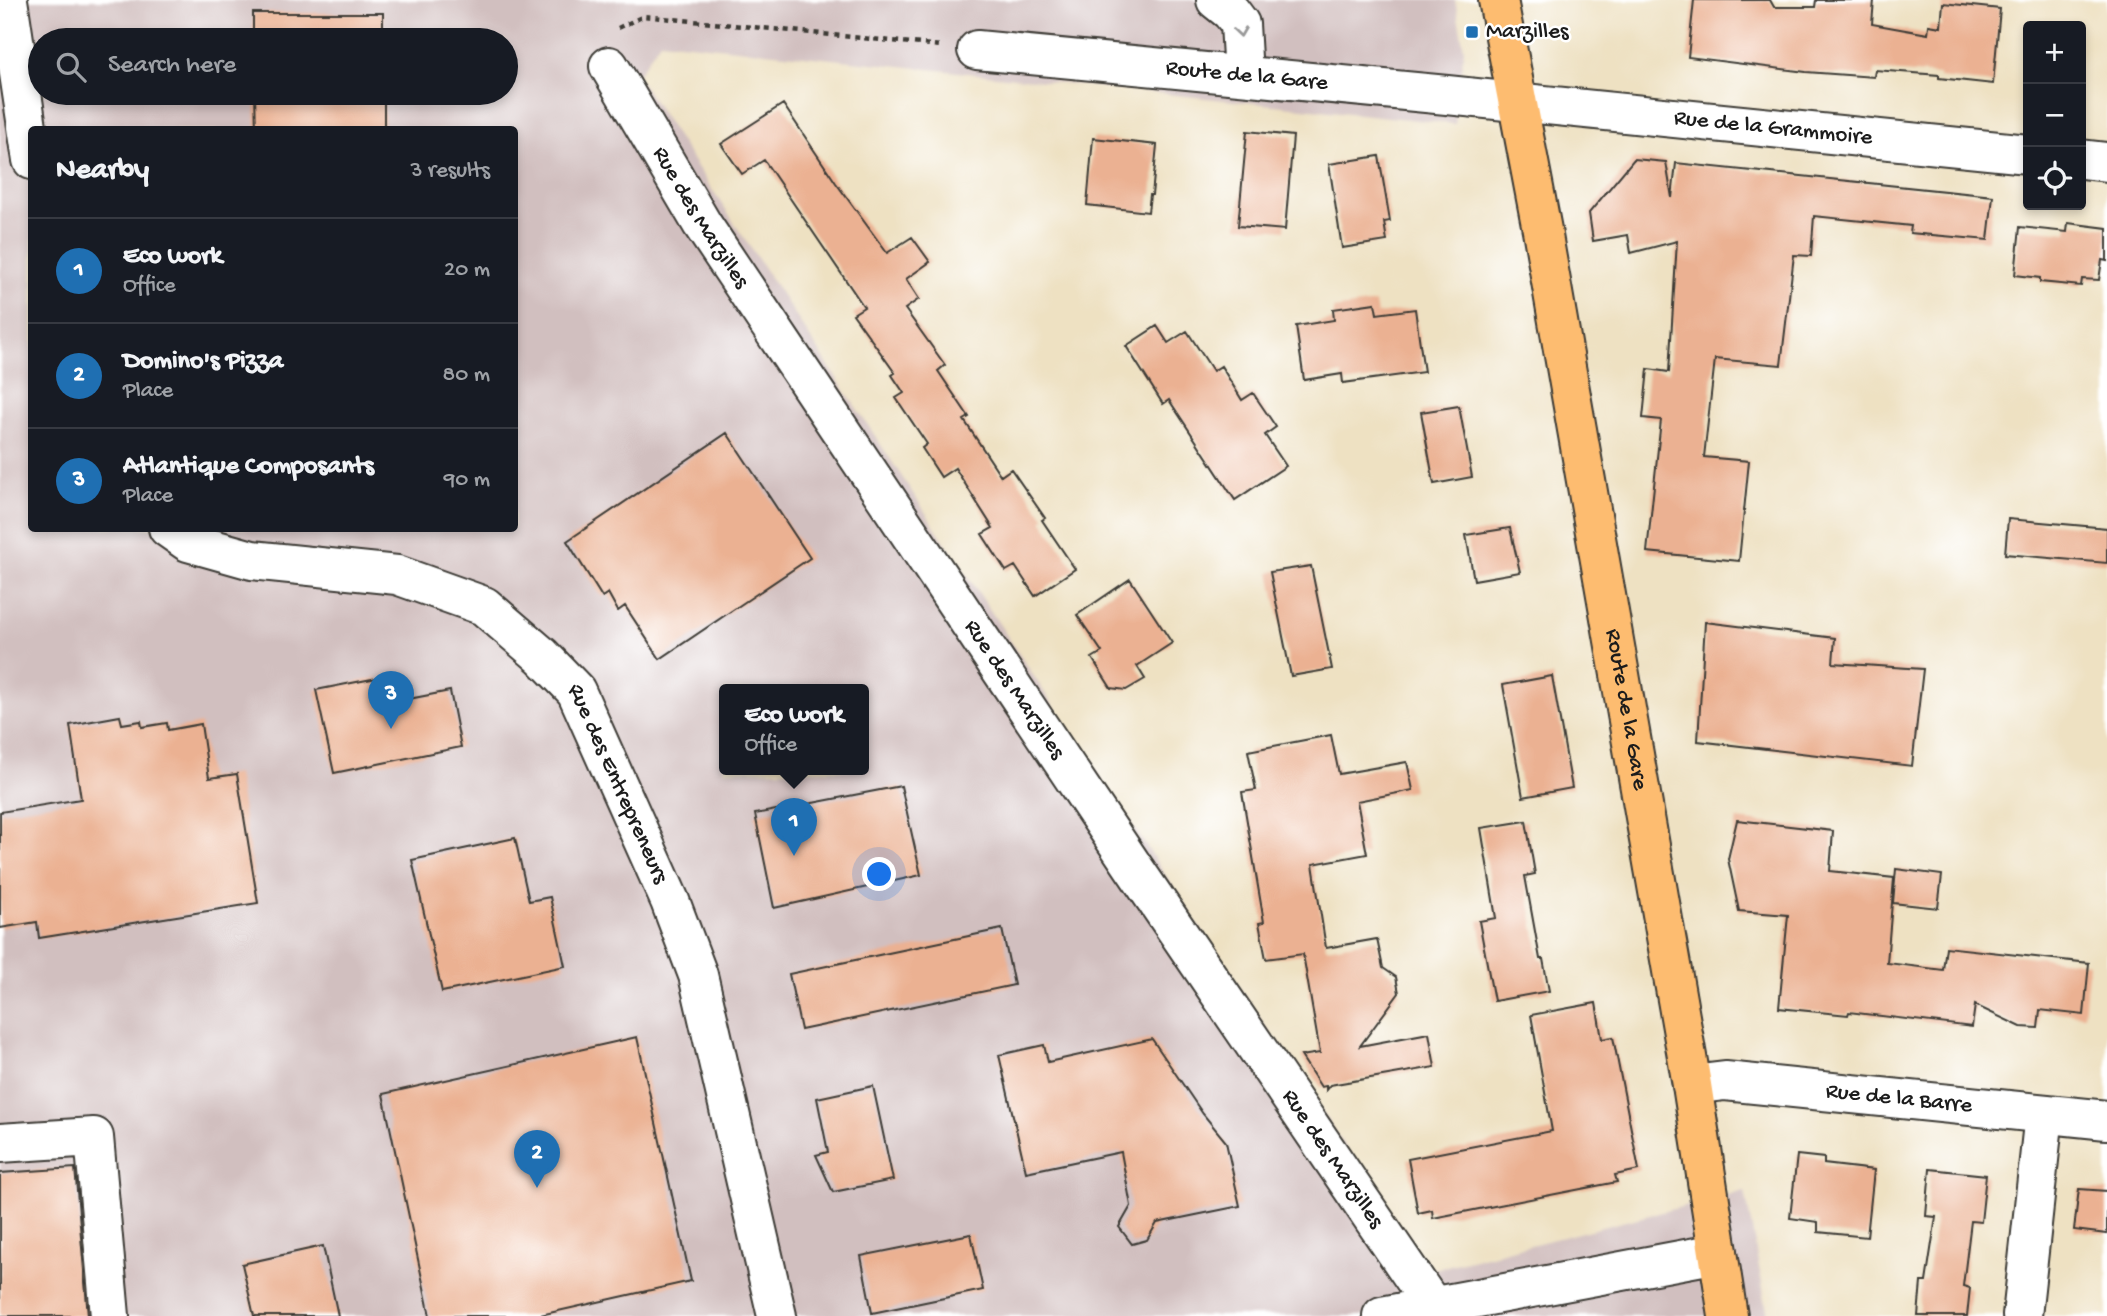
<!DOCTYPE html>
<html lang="en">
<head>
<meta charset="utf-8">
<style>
	:root { --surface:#171b24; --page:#242831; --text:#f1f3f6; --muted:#9ea1a6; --line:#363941; --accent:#1f6fb2 }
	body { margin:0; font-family:"Gochi Hand",sans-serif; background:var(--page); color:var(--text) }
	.controls { position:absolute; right:21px; top:21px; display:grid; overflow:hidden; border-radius:7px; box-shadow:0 4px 10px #0003 }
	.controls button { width:63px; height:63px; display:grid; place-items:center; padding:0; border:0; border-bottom:2px solid var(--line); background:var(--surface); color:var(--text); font:35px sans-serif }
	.you { position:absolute; left:880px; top:875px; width:24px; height:24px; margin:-18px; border:5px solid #fff; border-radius:50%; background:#1a73e8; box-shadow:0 0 0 10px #1a73e833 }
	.badge { display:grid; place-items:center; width:46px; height:46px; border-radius:50%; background:var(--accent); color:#fff; font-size:23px; font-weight:700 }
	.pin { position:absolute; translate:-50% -58px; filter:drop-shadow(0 2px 4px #0008) }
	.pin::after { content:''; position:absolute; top:37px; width:24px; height:21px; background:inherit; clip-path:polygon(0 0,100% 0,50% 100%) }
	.popup { position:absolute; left:719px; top:684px; width:150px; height:91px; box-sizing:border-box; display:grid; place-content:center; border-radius:7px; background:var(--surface); filter:drop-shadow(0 2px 5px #0005); font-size:23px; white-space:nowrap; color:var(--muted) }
	.popup b { font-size:26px; color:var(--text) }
	.popup::after { content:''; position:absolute; left:50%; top:100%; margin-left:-14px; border:14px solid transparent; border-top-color:var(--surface) }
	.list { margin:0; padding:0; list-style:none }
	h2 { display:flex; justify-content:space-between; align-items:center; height:91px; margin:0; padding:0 28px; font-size:30px }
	h2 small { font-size:23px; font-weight:400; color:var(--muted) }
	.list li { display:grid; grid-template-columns:46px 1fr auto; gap:21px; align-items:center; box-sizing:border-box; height:105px; padding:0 28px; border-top:2px solid var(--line) }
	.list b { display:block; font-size:26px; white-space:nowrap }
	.list p { margin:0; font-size:23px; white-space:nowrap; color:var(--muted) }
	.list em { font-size:23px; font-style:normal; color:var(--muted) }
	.icon { flex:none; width:38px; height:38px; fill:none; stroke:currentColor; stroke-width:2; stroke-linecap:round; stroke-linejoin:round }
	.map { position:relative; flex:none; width:2107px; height:1316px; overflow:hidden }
	.search { position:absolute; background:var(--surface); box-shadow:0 4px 10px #0003; left:28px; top:28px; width:490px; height:77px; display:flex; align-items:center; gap:18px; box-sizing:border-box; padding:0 24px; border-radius:38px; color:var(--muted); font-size:26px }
	.panel { position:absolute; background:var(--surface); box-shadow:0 4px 10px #0003; left:28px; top:126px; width:490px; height:406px; border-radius:7px }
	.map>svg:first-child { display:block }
	.industrial { fill:#d1bfbf; fill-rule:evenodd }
	.building { fill:#ebb192 }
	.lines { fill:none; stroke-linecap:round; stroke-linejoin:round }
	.minor-casing { stroke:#3c3a35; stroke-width:42 }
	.major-casing { stroke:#3c3a35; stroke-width:42 }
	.path { stroke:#3c3a35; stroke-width:4.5; stroke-dasharray:5 5; stroke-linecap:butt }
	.minor { stroke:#fff; stroke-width:38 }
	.major { stroke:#fdbc70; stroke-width:38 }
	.oneway { stroke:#999 }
	.poi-dot { fill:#1f6fb2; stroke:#fff; stroke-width:2.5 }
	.labels { text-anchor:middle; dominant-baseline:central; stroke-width:5; stroke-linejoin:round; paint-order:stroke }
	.poi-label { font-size:23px; fill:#1c1c1c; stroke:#fff; text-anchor:start }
	.street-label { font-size:23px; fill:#1c1c1c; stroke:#fff }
</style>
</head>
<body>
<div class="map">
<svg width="2107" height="1316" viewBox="0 0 2107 1316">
	<rect width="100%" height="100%" fill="#fff"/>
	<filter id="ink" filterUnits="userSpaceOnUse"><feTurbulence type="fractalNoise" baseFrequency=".0143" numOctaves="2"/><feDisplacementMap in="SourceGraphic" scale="14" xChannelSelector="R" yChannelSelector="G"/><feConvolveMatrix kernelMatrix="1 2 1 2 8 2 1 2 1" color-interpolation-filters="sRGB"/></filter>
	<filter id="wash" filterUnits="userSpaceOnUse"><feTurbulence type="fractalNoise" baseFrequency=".00686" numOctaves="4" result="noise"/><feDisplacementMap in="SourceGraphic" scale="28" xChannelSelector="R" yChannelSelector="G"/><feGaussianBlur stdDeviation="1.57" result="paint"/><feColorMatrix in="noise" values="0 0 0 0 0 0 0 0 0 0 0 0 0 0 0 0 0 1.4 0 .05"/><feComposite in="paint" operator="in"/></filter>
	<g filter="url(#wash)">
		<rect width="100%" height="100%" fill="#eee1c2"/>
		<path class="industrial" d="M0 0H1455L1464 49 1455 124 660 41 637 76 1427 1271 1745 1191 1768 1316H0ZM40 40H506V93H40ZM32 130H514V528H32ZM724 690H864V770H724Z"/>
		<g id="blocks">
			<path class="building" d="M1694 0H1770L1774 7H1815L1816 0H1874L1872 24 1928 34 1929 25 1941 27 1943 3 2000 9 1993 84 1939 78V75L1875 70 1874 77 1806 72 1688 57Z
				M253 13H383V40H253Z
				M255 93H384V130H256Z
				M783 104 836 183 887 253 912 237 930 262 906 279 919 299 905 309 945 365 938 371 969 417 964 420 1001 476 1011 469 1045 518 1042 520 1075 569 1035 596 1015 566 1006 571 982 534 993 528 955 468 941 477 922 448 927 444 896 398 904 393 892 375 895 373 853 314 864 307 764 160 742 174 721 144Z
				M1247 131 1293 136 1285 230 1238 226Z
				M1093 138 1157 145 1152 195H1150L1148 212 1087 205Z
				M1379 156 1390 221 1384 222 1387 241 1342 248 1329 164Z
				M1634 159 1666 162 1672 198 1676 163 1993 196 1988 240 1910 233 1911 226 1814 216 1811 256 1794 255 1781 365 1715 359 1704 457 1749 461 1739 561 1647 552 1661 420 1643 418 1648 369 1669 372 1677 241 1631 253 1628 235 1593 241 1589 213Z
				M2068 223 2107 228V261L2102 260 2099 280 2082 279 2081 286 2040 282V278L2015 275 2020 227 2067 232Z
				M1375 303 1377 314 1415 309 1424 372 1343 383 1342 374 1304 380 1296 326 1334 320 1333 309Z
				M1157 326 1168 343 1187 331 1213 371 1221 366 1242 400 1253 393 1276 427 1265 435 1286 466 1235 500 1169 400 1163 404 1126 346Z
				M1459 406 1472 477 1434 484 1421 412Z
				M727 433 810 558 660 659 625 606 618 611 608 593 602 597 567 541Z
				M2008 519 2107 528V563L2005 554Z
				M1510 528 1520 572 1474 580 1466 535Z
				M1311 566 1332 669 1291 676 1270 572Z
				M1130 579 1172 643 1137 666 1145 679 1126 690 1111 688 1092 658 1102 652 1077 615Z
				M1705 622 1835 638 1833 663 1923 669 1912 766 1698 741Z
				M1552 676 1572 788 1523 797 1503 685Z
				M377 678 383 704 450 691 461 747 334 773 316 690Z
				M120 716 122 724 141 721 142 727 167 723 168 730 201 724 209 778 237 774 258 903 39 938 37 922 0 928V812L81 799 70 725Z
				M1331 735 1339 774 1407 762 1413 790 1357 801 1367 854 1313 864 1326 948 1377 939 1383 968 1396 977 1399 993 1360 1046 1429 1033 1435 1067 1330 1085 1326 1090V1086L1321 1087 1301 1056 1320 1053 1303 954 1266 959 1259 923 1264 922 1242 792 1256 790 1248 751Z
				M901 786 921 875 774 908 755 814Z
				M1737 820 1833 831 1830 871 1894 878 1887 963 1943 970 1946 947 2089 963 2084 1015 2040 1010 2038 1028 2021 1027 1975 1005 1972 1027 1849 1012 1848 1015 1779 1008 1788 915 1739 911 1728 859Z
				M1526 821 1535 874 1525 876 1540 959H1543L1549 991 1494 1001 1479 921 1496 918 1481 828Z
				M515 838 529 901 550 897 565 966 442 992 412 860Z
				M1896 869 1942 875 1938 908 1893 903Z
				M1002 929 1014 985 801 1030 789 974Z
				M1596 1003 1602 1039 1613 1037 1639 1170 1615 1175 1617 1182 1433 1218 1432 1210 1418 1213 1408 1159 1552 1131 1531 1015Z
				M637 1037 691 1281 536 1316H430L383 1094Z
				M1152 1039 1203 1114 1226 1142 1240 1206 1157 1223 1147 1240 1132 1244 1119 1227 1131 1206 1121 1152 1026 1172 999 1055 1044 1045 1048 1062Z
				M873 1086 893 1180 833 1192 816 1155 828 1152 817 1098Z
				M1797 1155 1824 1158V1164L1874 1170 1867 1237 1818 1232V1222L1790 1218Z
				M75 1168 88 1316H0V1173Z
				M1930 1169 1986 1175 1981 1222 1971 1221 1963 1286 1970 1288 1967 1316H1918L1921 1282H1926L1936 1217 1926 1216Z
				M2079 1189 2107 1191V1234L2074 1230Z
				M971 1234 983 1290 872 1313 861 1256Z
				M323 1246 338 1316H254L242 1264Z"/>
		</g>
	</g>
	<g filter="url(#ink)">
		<use href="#blocks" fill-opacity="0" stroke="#3c3a35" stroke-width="2"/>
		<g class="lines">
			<g class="minor-casing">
				<g id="minor">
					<path d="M8 0 32 160"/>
					<path d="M1216 0 1231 12 1240 24 1243 75"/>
					<path id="s1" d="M977 50 1447 95 2028 154"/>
					<path id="s2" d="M609 66 702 224 1132 865 1432 1305"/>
					<path d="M2081 159 2107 162"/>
					<path id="s3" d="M168 528 188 542 252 560 397 575 484 606 542 656 576 691 670 901 698 975 777 1316"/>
					<path id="s4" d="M1692 1085 1725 1081 2107 1120"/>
					<path d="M0 1143 94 1137 110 1316"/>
					<path d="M1382 1316 1718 1253"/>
					<path d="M2022 1316 2044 1114"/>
				</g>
			</g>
			<g class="major-casing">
				<g id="major">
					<path id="s5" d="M1498 0 1542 230 1692 1085 1728 1316"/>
				</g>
			</g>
			<path class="path" d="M618 28 644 16 941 46"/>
			<use href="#minor" class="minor"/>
			<use href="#major" class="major"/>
		</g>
		<defs><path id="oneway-chevron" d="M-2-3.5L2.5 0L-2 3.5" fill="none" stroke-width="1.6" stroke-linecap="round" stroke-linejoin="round" transform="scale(1.75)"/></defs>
		<use class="oneway" href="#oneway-chevron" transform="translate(1240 32) rotate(82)"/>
	</g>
	<rect class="poi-dot" x="1465" y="25" width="14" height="14" rx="3.5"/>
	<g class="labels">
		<g class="poi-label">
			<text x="1486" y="32">Marzilles</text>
		</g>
		<g class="street-label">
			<text stroke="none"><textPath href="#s1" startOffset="271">Route de la Gare</textPath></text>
			<text stroke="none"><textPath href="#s1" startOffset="800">Rue de la Grammoire</textPath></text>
			<text stroke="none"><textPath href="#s2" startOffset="177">Rue des Marzilles</textPath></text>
			<text stroke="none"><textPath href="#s2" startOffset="744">Rue des Marzilles</textPath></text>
			<text stroke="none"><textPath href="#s5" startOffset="721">Route de la Gare</textPath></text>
			<text stroke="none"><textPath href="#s3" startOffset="556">Rue des Entrepreneurs</textPath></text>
			<text stroke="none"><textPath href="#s4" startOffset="208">Rue de la Barre</textPath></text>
			<text stroke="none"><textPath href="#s2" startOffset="1311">Rue des Marzilles</textPath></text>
		</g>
	</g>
</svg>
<div class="controls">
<button>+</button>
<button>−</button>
<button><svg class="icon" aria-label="locate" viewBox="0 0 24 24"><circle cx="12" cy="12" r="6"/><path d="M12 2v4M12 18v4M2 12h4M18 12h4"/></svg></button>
</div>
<div class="you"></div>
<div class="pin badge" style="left:794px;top:856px">1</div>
<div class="popup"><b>Eco work</b>Office</div>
<div class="pin badge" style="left:537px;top:1188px">2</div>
<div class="pin badge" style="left:391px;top:729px">3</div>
<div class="search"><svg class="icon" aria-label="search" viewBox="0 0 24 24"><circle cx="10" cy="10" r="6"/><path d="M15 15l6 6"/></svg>Search here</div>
<section class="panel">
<h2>Nearby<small>3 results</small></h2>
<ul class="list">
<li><span class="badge">1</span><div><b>Eco work</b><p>Office</p></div><em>20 m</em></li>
<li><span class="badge">2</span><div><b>Domino's Pizza</b><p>Place</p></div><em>80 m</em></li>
<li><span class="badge">3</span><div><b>Atlantique Composants</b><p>Place</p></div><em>90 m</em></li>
</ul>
</section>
</div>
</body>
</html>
